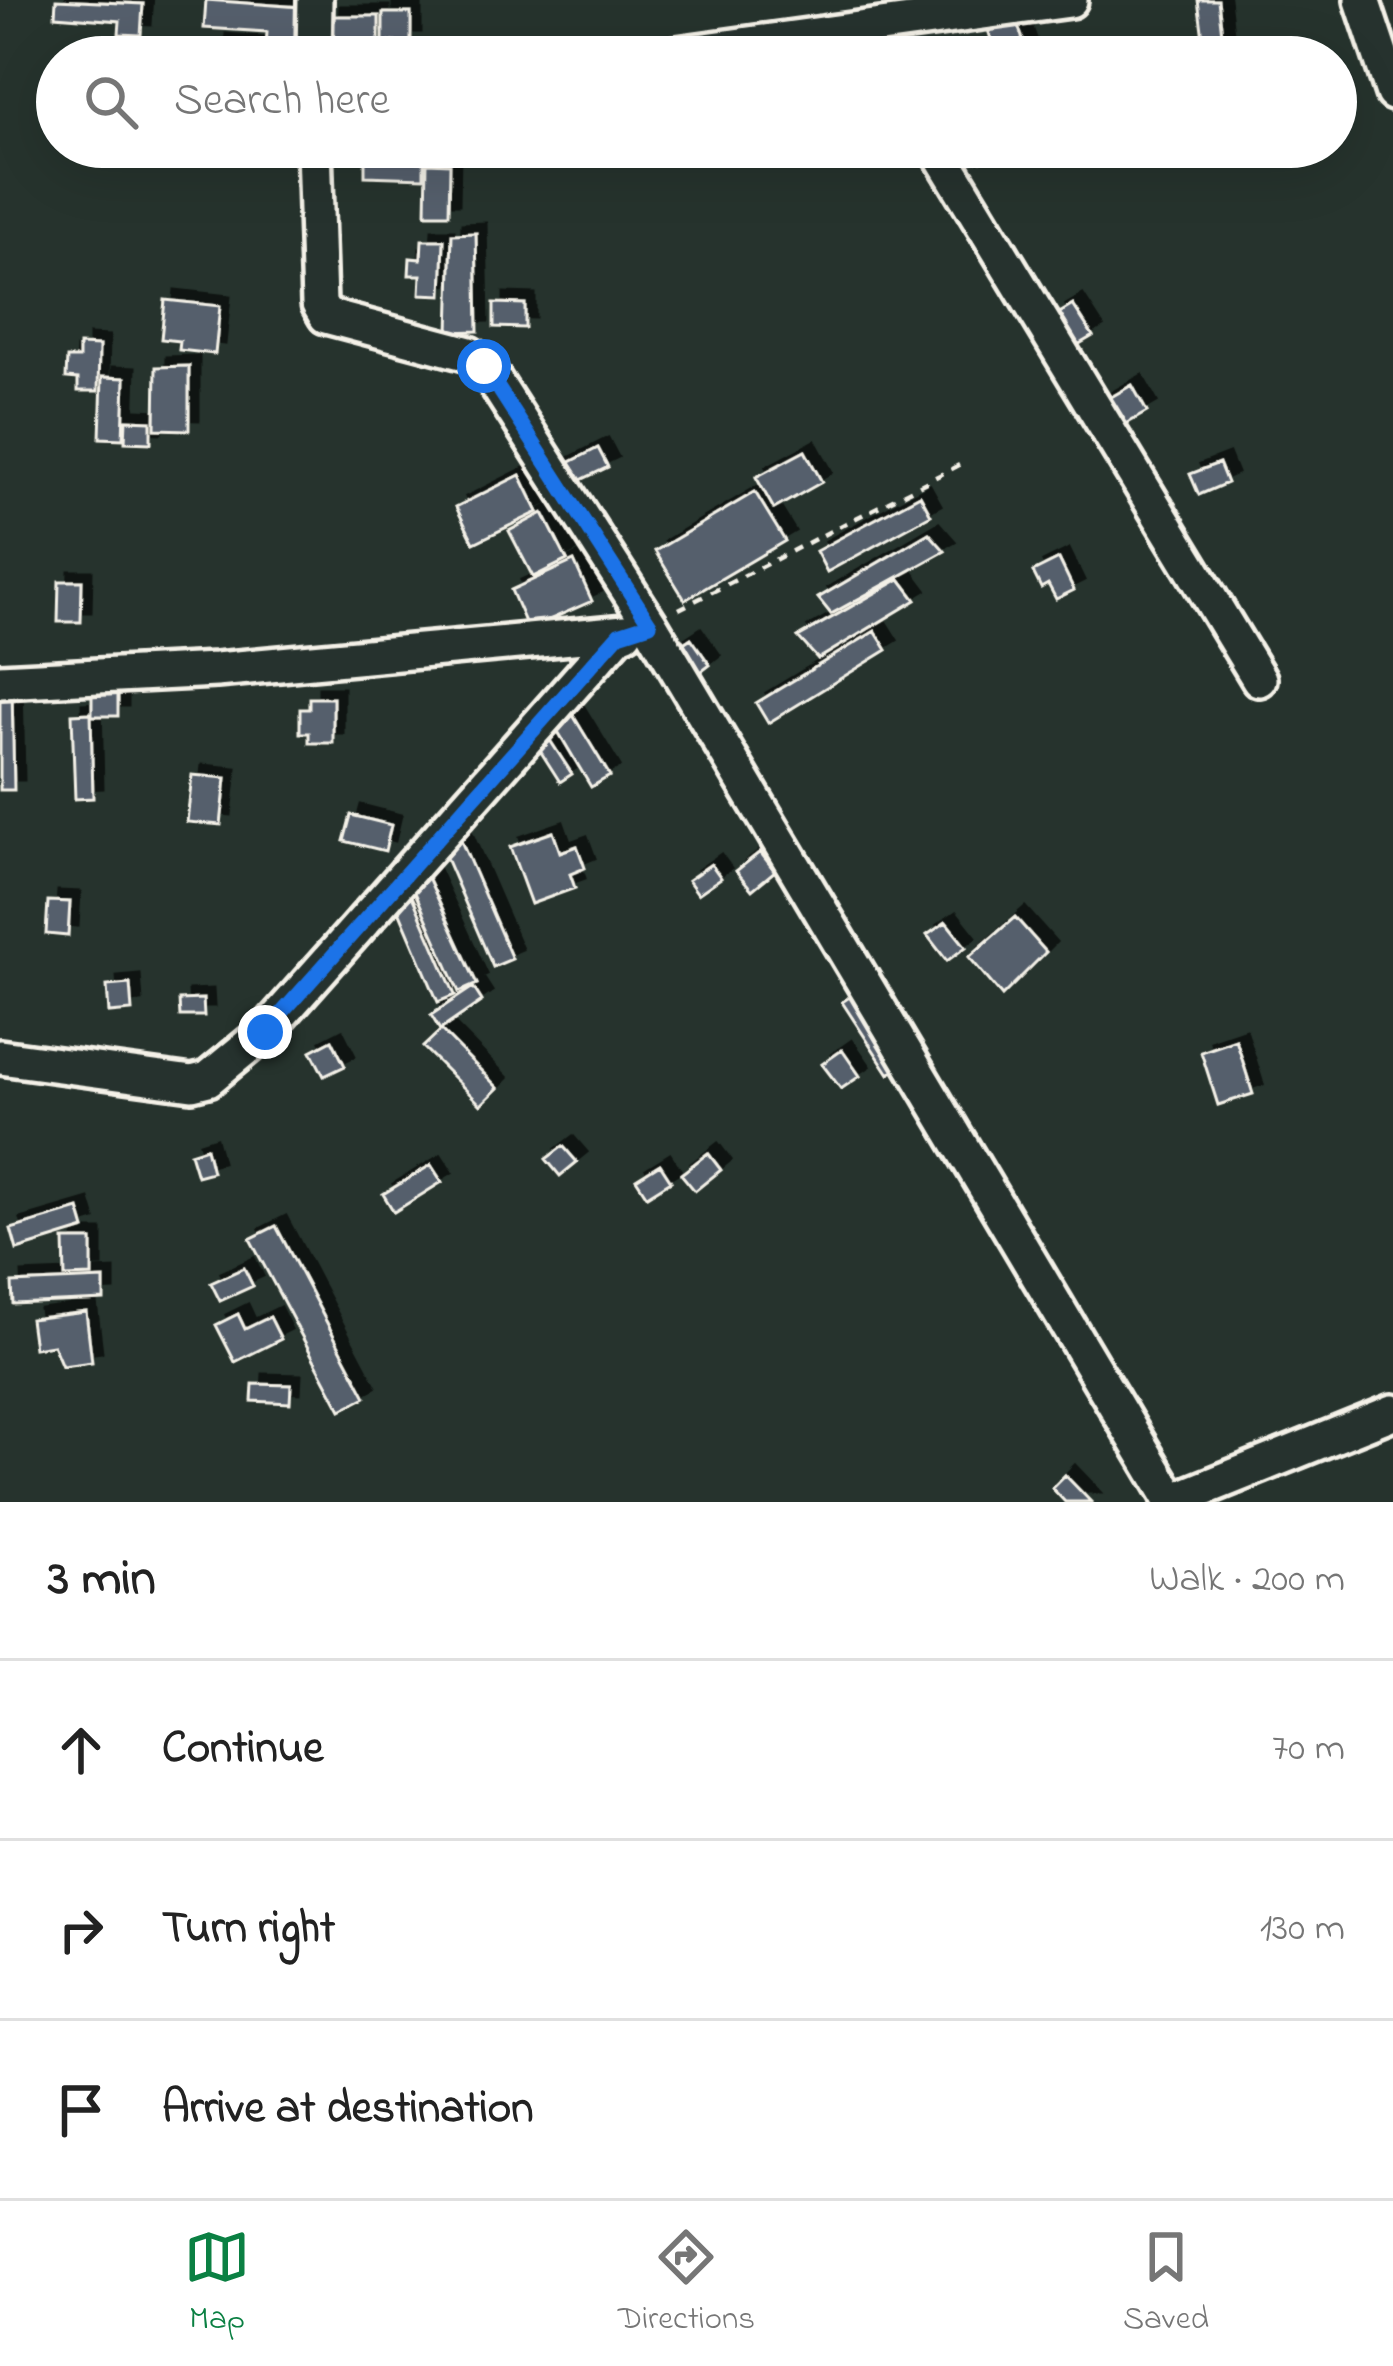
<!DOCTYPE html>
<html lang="en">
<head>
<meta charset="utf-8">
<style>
	:root { --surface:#fff; --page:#f2f2f2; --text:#222; --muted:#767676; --line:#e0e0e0; --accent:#0b8043 }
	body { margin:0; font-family:"Indie Flower",sans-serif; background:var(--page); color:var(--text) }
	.stop { position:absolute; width:36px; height:36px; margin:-27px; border:9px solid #1a73e8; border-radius:50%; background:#fff }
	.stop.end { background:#1a73e8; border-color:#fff; box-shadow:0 3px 12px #0008 }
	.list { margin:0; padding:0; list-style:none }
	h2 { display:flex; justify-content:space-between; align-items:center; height:156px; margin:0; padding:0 48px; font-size:51px }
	h2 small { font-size:39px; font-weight:400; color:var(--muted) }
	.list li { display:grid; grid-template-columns:78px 1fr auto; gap:36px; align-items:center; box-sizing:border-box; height:180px; padding:0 48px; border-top:3px solid var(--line) }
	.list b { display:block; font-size:45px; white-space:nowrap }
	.list em { font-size:39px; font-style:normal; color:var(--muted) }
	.icon { flex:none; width:66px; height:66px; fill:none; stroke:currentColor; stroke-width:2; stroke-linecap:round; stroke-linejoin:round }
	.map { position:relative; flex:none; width:1393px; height:1502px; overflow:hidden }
	.search { position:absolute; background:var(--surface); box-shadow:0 12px 48px #0002; left:36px; right:36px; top:36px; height:132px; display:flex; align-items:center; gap:30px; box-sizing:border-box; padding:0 42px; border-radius:66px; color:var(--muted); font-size:45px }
	.sheet { height:696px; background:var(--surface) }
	nav { display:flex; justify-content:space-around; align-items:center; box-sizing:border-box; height:168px; border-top:3px solid var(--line); background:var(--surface); font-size:33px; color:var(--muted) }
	nav a { display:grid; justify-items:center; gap:6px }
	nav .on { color:var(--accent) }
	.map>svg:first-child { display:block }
	.building { fill:#545f6c; stroke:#f4f1e8; stroke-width:3; filter:url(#shadow) }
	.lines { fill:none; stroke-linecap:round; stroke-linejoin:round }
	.street-casing { stroke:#f4f1e8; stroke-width:42 }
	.path { stroke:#f4f1e8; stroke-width:4.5; stroke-dasharray:9 9; stroke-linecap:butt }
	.street { stroke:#26332d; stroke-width:33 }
	.route { stroke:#1a73e8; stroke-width:15 }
</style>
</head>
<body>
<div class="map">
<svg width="1393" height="1502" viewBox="0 0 1393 1502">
	<defs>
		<filter id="shadow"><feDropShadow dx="10" dy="-10" stdDeviation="0" flood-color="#0009"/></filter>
	</defs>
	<rect width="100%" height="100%" fill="#26332d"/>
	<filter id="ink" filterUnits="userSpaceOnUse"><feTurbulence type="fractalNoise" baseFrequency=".00833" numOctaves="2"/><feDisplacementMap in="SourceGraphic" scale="24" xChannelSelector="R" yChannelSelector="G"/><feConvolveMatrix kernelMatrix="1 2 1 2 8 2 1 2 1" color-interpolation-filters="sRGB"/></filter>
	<g filter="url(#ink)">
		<path class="building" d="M56 0 143 4 141 35 119 34 120 21 55 16Z
			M206 0 300 7 297 57H215L216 44 266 48 267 32 204 28Z
			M1198 0H1218L1223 43 1204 46Z
			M383 13H411V42H383Z
			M330 16H379V41H329Z
			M1015 17 1029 57H997L987 27Z
			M398 147H442V160L398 158Z
			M958 147H997L999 158 961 164Z
			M365 159 424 162V178L365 176Z
			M427 163 450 164 449 214H426Z
			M476 233 478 331 449 332 452 234Z
			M422 240H444L442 295 420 294 421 275H409L410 258 421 259Z
			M165 300 220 306 215 354 179 350 180 341 161 339Z
			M494 303 525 304V328L494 327Z
			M1073 305 1093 336 1076 346 1056 315Z
			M79 345 99 346 98 391H78V379L66 378 67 358H79Z
			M189 366V430L155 429 156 367Z
			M102 377 125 378 123 439 100 438Z
			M1132 385 1147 412 1114 431 1099 404Z
			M126 420 151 421V443L125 442Z
			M598 448 608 467 564 488 555 470Z
			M805 451 822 482 774 509 756 477Z
			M1219 463 1227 483 1199 495 1190 474Z
			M520 475 538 512 474 543 456 507Z
			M755 492 785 541 685 600 655 551Z
			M920 495 931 515 827 572 816 551Z
			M543 513 567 560 533 577 509 531Z
			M929 533 945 551 831 614 818 598Z
			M1059 559 1074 590 1056 599 1048 584 1041 588 1033 572Z
			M574 561 592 601 528 629 511 590Z
			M900 579 916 600 818 659 798 637Z
			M59 581H82L81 622H58Z
			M875 631 887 650 768 723 756 703Z
			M691 638 710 665 693 678 673 650Z
			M12 689 14 790H0V690Z
			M92 691H118V716H92Z
			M309 698H333V743H309V733H300V709H309Z
			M568 707 610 776 591 787 550 718Z
			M91 713 93 798 75 799 72 714Z
			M542 728 572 774 560 782 530 735Z
			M192 775 226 778 221 825 187 822Z
			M351 815 391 825 385 851 344 841Z
			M553 832 560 852 577 846 585 868 570 874 575 888 531 904 510 847Z
			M458 834 512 959 493 967 439 842Z
			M760 852 775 871 752 890 736 871Z
			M421 862 477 984 459 992 410 881Z
			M711 864 721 878 698 894 688 880Z
			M408 887 455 995 438 1002 392 894Z
			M48 901 70 902 68 936 46 934Z
			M1015 917 1046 952 1002 996 969 957Z
			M946 922 966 947 947 961 927 935Z
			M130 984 132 1011 109 1013 107 986Z
			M473 987 482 1001 440 1030 431 1015Z
			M857 992 903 1065 889 1074 842 1002Z
			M203 999 204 1016H180L179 1000Z
			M441 1030 498 1088 481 1105 423 1047Z
			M332 1040 345 1066 324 1076 311 1051Z
			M1236 1040 1253 1094 1218 1105 1201 1052Z
			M842 1050 860 1076 841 1089 822 1064Z
			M563 1146 577 1162 560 1176 546 1159Z
			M206 1148 212 1172 197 1176 190 1153Z
			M708 1153 721 1170 695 1191 681 1174Z
			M660 1164 671 1181 647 1196 636 1179Z
			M431 1165 442 1182 394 1212 383 1194Z
			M79 1209 85 1229 17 1250 11 1229Z
			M276 1226 366 1397 341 1410 250 1239Z
			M64 1240H92V1276L65 1277Z
			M244 1268 253 1286 220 1301 211 1283Z
			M104 1279V1300L13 1304 12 1283Z
			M86 1312 92 1362 62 1366 53 1345 34 1348 30 1319Z
			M238 1314 245 1329 270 1317 281 1339 235 1362 216 1325Z
			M253 1384 291 1385 290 1403 252 1401Z
			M1065 1475 1091 1502H1065L1052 1488Z"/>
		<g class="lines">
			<g class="street-casing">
				<path id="street" d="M1362 0 1393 93
					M314 57 315 0
					M655 57 1070 0
					M314 147 319 304 326 316 469 354 485 366 650 624 1173 1502
					M936 147 1259 679
					M0 681 216 670 625 632
					M0 1057 192 1083 208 1079 265 1032 619 634
					M1170 1502 1393 1412"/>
			</g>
			<path class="path" d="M679 609 967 461"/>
			<use href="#street" class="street"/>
		</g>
	</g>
	<g class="lines" filter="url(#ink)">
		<path class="route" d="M265 1032 619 634 650 624 484 366"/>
	</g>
</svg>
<div class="stop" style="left:484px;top:366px"></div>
<div class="stop end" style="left:265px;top:1032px"></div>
<div class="search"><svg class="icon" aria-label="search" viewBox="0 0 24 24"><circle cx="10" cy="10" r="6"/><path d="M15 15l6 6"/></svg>Search here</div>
</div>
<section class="sheet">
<h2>3 min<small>Walk · 200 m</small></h2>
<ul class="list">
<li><svg class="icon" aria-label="ahead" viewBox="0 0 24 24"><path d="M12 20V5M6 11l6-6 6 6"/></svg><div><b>Continue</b></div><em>70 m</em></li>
<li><svg class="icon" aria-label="right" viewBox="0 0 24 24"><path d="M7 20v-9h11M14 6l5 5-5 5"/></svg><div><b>Turn right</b></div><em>130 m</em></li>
<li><svg class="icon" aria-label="arrive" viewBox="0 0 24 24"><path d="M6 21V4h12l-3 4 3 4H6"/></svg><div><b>Arrive at destination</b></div></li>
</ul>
</section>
<nav>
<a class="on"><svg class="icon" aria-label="map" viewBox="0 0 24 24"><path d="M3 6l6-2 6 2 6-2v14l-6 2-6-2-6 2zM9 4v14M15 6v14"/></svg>Map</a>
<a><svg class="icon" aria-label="directions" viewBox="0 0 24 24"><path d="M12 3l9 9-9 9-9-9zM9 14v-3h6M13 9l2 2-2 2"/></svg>Directions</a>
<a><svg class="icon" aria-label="saved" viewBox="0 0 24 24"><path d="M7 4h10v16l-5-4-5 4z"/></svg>Saved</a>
</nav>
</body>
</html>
